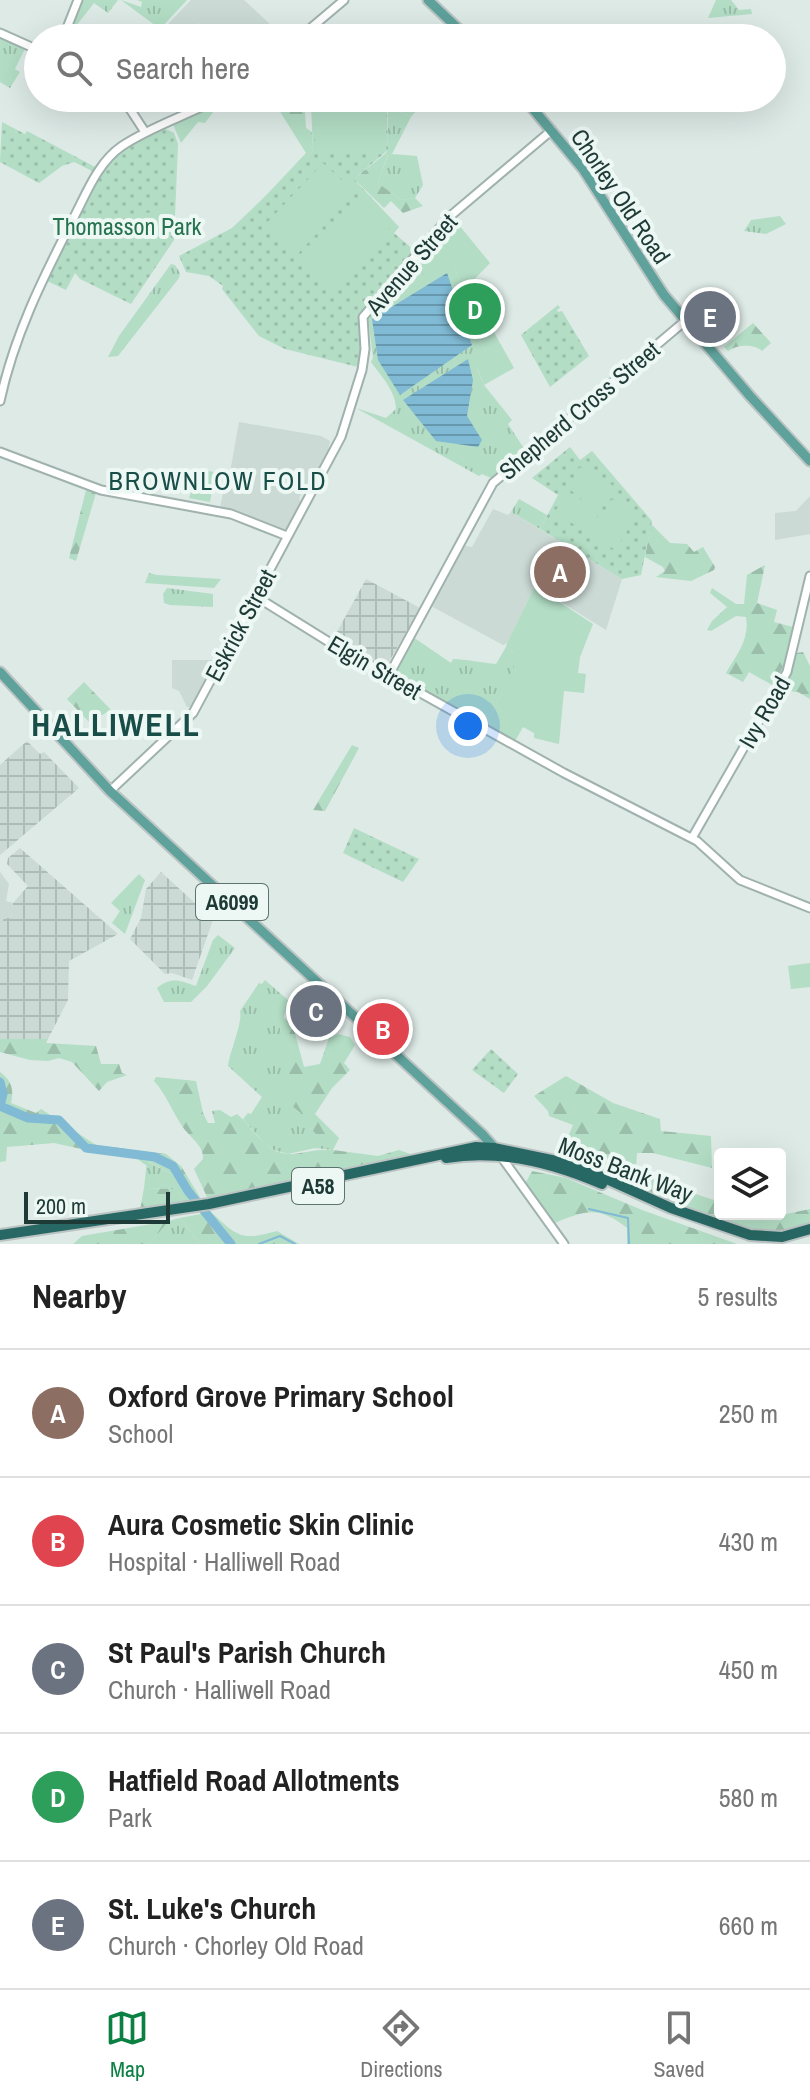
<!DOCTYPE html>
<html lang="en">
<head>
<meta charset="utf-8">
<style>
	:root { --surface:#fff; --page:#f2f2f2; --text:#222; --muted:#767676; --line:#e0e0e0; --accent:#0b8043 }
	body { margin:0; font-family:"Archivo Narrow",sans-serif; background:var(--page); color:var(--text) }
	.controls { position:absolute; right:24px; bottom:24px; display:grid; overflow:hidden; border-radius:8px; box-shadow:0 8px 32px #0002 }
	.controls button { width:72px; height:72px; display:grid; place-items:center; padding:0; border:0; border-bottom:2px solid var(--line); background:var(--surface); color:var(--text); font:40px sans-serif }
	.scale { position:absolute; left:24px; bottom:20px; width:146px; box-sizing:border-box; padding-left:8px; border:4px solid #1e3a36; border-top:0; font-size:22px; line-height:28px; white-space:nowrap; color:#1e3a36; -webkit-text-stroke:6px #edf7f3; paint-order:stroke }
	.you { position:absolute; left:468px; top:726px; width:28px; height:28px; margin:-20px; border:6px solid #fff; border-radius:50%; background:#1a73e8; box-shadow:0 0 0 12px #1a73e833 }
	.badge { display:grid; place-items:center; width:52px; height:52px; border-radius:50%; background:var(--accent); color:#fff; font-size:26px; font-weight:700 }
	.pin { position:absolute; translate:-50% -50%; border:4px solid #fff; box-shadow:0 2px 8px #0006 }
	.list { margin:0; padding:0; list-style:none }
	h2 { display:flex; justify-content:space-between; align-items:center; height:104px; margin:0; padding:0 32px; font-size:34px }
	h2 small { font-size:26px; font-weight:400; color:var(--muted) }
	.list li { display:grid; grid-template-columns:52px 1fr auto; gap:24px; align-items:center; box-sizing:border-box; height:128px; padding:0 32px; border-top:2px solid var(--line) }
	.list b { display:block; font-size:30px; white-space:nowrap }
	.list p { margin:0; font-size:26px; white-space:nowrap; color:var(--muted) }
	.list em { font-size:26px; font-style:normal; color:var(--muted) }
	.icon { flex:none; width:44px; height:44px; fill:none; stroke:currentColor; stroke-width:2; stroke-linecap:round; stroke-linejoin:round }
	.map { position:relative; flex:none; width:810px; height:1244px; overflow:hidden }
	.search { position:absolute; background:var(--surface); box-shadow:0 8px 32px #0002; left:24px; right:24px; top:24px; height:88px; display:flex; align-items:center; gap:20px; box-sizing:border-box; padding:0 28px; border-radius:44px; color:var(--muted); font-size:30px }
	.sheet { height:744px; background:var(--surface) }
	nav { display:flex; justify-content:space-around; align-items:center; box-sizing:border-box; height:112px; border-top:2px solid var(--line); background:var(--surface); font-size:22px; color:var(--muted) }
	nav a { display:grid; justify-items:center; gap:4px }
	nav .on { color:var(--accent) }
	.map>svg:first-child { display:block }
	.built { fill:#cbdad5 }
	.industrial { fill:url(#industrial-grid) }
	.grass { fill:url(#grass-tufts) }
	.forest { fill:url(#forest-firs) }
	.park { fill:url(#park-dots) }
	.garden { fill:#b3ddc5 }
	.water { fill:url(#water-rules) }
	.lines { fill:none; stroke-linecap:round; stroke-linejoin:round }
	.stream { stroke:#80bad4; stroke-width:2 }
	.river { stroke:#80bad4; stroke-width:9 }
	.minor-casing { stroke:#a0b2ae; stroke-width:11 }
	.major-casing { stroke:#bcc4c3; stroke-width:13 }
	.highway-casing { stroke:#bcc4c3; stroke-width:14 }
	.minor { stroke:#fff; stroke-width:7 }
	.major { stroke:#5ea29b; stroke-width:9 }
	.highway { stroke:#286864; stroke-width:10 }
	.labels { text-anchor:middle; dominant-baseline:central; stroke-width:8; stroke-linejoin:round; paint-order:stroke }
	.shield { fill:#edf7f3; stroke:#5c736f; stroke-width:2 }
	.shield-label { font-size:22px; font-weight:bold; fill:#1e3a36 }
	.street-label { font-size:24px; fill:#1e3a36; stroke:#edf7f3 }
	.park-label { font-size:24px; fill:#26734f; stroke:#edf7f3 }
	.neighbourhood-label { font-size:26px; letter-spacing:2px; fill:#194d48; stroke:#edf7f3 }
	.district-label { font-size:32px; font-weight:bold; letter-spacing:2px; fill:#194d48; stroke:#edf7f3 }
</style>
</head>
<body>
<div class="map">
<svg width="810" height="1244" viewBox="0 0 810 1244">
	<defs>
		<pattern id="industrial-grid" width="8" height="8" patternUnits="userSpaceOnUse" patternTransform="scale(2)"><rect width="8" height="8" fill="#cbdad5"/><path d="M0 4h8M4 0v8" fill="none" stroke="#aebcb7"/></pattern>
		<pattern id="grass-tufts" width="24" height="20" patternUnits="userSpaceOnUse" patternTransform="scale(2)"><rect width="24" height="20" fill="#b3ddc5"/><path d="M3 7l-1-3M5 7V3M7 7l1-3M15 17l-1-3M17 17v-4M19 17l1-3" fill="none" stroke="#9abeaa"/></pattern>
		<pattern id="forest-firs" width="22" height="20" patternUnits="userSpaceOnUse" patternTransform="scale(2)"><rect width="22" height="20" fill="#b3ddc5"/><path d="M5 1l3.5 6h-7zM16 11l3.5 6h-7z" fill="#9abeaa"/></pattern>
		<pattern id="park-dots" width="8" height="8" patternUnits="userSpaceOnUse" patternTransform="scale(2)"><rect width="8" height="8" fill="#b3ddc5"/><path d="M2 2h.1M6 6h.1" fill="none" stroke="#9abeaa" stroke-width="1.8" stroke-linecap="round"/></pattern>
		<pattern id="water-rules" width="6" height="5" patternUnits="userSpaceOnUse" patternTransform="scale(2)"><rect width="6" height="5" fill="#80bad4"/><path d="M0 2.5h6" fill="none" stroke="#6898ad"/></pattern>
	</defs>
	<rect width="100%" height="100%" fill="#ddeae6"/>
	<path class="built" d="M191 0H244L285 38H210L198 23 181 38 168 24Z
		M239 422 321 436 330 441 327 456 311 486 303 490 299 498 301 504 285 530 220 508 226 478H229Z
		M810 496V534L775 540V513L796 511Z
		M493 509 508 515 511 512 622 579 606 630 535 586 507 643 503 645 431 606 465 546 472 547Z
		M172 660H216L191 707H187L179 691 172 688Z
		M0 872 9 884 6 901 13 903 11 919 0 928Z"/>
	<path class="industrial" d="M366 579 420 608 386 667 333 639Z
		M27 741 40 754 44 752 79 788 0 855V765Z
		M20 848 118 934 69 961 68 1000 48 1039 42 1041 0 1039V928L4 918H11L13 903 28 886 7 864 8 858Z
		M161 872 207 914H215L192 980 172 973 165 974 130 939 141 918 146 889Z"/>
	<path class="grass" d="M78 0H118L108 13 94 3 69 35 65 33Z
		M121 0 141 7 142 2 137 0H187L160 29Z
		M716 0H731L739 10 751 9 752 14 708 18Z
		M0 38 25 49 15 69 20 72 10 88 0 82Z
		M217 100 220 103 205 123 198 122 181 143 172 122Z
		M388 103 393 109 411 117 392 154 417 156 423 185 415 198 401 200 378 183 388 155 385 154 388 150Z
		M780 216 786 224 766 234 744 231 751 220Z
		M450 261 453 262 475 332 487 353V362L477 369 484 385 512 420 508 424 525 450 491 478 482 474 479 476 356 408 386 418 396 409C396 391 381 376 371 362L373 358 368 317 390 292 395 296 415 281 414 277Z
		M171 264 175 265 180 273 179 278 118 356 108 357 119 336Z
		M199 470 215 472 210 502 189 498Z
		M519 499 547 515 540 529 511 512Z
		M149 573 157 575 221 579 214 588 145 583Z
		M167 588 213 594V607L170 605 164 603 163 594Z
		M410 635 451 663 453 659C465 659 483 663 496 664L506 647 517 655 518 659 485 727 389 675Z
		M139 874 145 880 125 934 112 923 120 911 111 903Z
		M218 935 235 948 207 986 191 1002H164L157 988C172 976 180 981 196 986L213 940Z
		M265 980 289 1001 280 1028 301 1113 310 1128 333 1150 315 1148 288 1154 274 1150 265 1144 243 1119 248 1113 251 1114 262 1097 228 1066C230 1051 243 1022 240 1011L259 983 262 984Z
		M147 1161 175 1176 174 1189 144 1188Z
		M180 1218 200 1244H149L169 1221Z"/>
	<path class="forest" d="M427 98 411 117 393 109 387 102 310 104 305 113 306 128 312 132 313 151 244 221 243 220 306 153 272 99Z
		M385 154H388L378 183 401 200 415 198 423 206 403 213 391 201 384 208 354 179Z
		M753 323 771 343 762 351C754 343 736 345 728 351L724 347Z
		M86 490 96 493 76 561 69 558Z
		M651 524 670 543 687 544 694 552 703 547 715 567 714 570 691 581 656 577 665 571 663 567 645 557Z
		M765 565 757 603 777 610 774 622 793 627 786 660 774 686 749 672 743 682 726 673C737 654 750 639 746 617L736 616 711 631 707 630 712 621 727 607 710 593 712 588 736 604H744L747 575Z
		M803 652 810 666V699L798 692 786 691 785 687 797 653Z
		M84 682 111 710 89 722 67 699Z
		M352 745 359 748 325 811 313 810Z
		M282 1016 293 1026 304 1067 320 1064 329 1038 338 1034 350 1037 355 1045 344 1063 350 1070 332 1088 315 1114 339 1138 333 1150 378 1156 399 1150 413 1155 212 1199 207 1197 194 1169 203 1159C204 1145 190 1138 182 1126 172 1111 166 1094 154 1081L156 1077 196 1081 203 1113 208 1123H215L212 1111 220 1110 231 1117 237 1114C253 1127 264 1152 287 1154 300 1155 314 1148 332 1150L310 1128 298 1127 296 1120 301 1113 292 1106 280 1028Z
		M0 1039H48L46 1043 96 1046 101 1064H119L122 1073 127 1075 107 1082 99 1091 72 1062 59 1058 48 1061 30 1060 0 1052Z
		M0 1072C12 1081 14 1089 11 1103L36 1113 41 1109 96 1145 166 1154 181 1166 201 1199 140 1210 144 1188 173 1189 175 1176 148 1161 147 1166 135 1157 104 1154 54 1143 7 1147 6 1161 0 1162Z
		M566 1076 613 1103 660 1119 661 1131 711 1136 712 1168 653 1153H637L636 1167 671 1186 720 1202V1214H786L810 1209V1225L780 1234 751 1232 665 1203 606 1174 560 1156 573 1125 549 1116 548 1111 534 1096Z
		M532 1171 566 1178 642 1210 737 1244H627V1228C599 1206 586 1210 555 1223L525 1184Z
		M211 1212C238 1237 241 1241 277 1231L299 1244H200L180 1218Z
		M169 1221 149 1244H73L82 1236Z"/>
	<path class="park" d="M387 102 388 150 354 179 399 227 394 233 415 251 358 317 362 335 358 367 285 349 259 336 222 289 223 286 209 276 186 272 179 256 232 228 313 151 311 105Z
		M2 122 25 134 27 131 97 168 94 172 74 162 62 166 39 183 0 162Z
		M166 129 174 133 178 144 174 240 131 304 80 279 75 273 66 290 45 280C63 248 95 172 122 151 135 141 151 134 166 129Z
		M558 305 560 308 557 310 558 312 562 311 589 356 550 387 521 335Z
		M570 447 580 460 592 451 652 521 641 575 622 579 540 529 558 495 532 478Z
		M354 828 419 859 403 882 343 853Z
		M491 1049 518 1074 504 1093 472 1070Z"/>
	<path class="garden" d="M385 106 386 150 315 151 314 107Z
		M323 163 355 192 295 257 263 227Z
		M360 196 392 226 332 290 300 261Z
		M173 207 172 236 147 241 142 214Z
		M454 219 490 263 468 286 514 368 484 385 477 368 487 362 483 355 487 353 475 332 453 262 415 276 414 282 406 274Z
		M580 467 614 486 602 508 568 489Z
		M566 491 601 510 589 532 554 514Z
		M612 499 637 513 616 550 591 537Z
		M535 586 593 624 580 657 578 673 586 674 584 693 564 691 559 744 534 738V733L523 727 514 743 485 727 517 660V655L506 647 507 643Z
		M810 963V987L791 989 788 966Z"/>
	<path class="water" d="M447 273 472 345 400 395 378 360 372 319Z
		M468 359 473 380 467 416 482 440 478 447 436 441 403 400Z"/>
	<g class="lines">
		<path class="stream" d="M589 1209 628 1218 629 1244
			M259 1244 280 1236 295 1244"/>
		<path class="river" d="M0 1082 3 1094 0 1106 28 1118 59 1120 86 1148 155 1157 173 1166 188 1191 231 1244"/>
		<g class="minor-casing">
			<path id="minor" d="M0 33 38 50
				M63 38 78 0
				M299 38 344 0
				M117 98 130 109 145 132
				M0 401C14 336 42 280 72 221 86 195 97 163 122 146 152 126 188 115 220 98
				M0 452 101 490 231 514 287 536
				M255 596 329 642 564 773 697 841 740 880 810 908
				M389 675 493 483 685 321
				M110 791 193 713 341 437 362 370 365 349 363 317 448 218 552 130
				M692 838 787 672 810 576
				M500 1155 564 1244"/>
		</g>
		<g class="major-casing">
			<path id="major" d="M428 0 468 38
				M524 98 583 169 664 295 750 396 810 461
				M0 672 110 791 482 1134 498 1152"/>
		</g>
		<g class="highway-casing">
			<path id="highway" d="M446 1158C498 1149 554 1163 602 1184
				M0 1235 209 1204 476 1147 494 1148 561 1162 591 1172 671 1208 750 1235 782 1237 810 1229"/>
		</g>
		<use href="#minor" class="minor"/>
		<use href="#major" class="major"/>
		<use href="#highway" class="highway"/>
	</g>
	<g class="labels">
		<g class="shield">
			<rect x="196" y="884" width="72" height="36" rx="6"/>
			<rect x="292" y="1168" width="52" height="36" rx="6"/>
		</g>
		<g class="shield-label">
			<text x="232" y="902">A6099</text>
			<text x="318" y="1186">A58</text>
		</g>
		<g class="street-label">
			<text transform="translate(621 196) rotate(56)">Chorley Old Road</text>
			<text transform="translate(411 264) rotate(-49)">Avenue Street</text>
			<text transform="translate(579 410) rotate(-40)">Shepherd Cross Street</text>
			<text transform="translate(240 625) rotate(-62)">Eskrick Street</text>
			<text transform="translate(375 667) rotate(30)">Elgin Street</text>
			<text transform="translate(764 712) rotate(-60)">Ivy Road</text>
			<text transform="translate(626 1169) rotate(21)">Moss Bank Way</text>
		</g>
		<g class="park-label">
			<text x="127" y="226">Thomasson Park</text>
		</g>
		<g class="neighbourhood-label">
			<text x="218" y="480">BROWNLOW FOLD</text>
		</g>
		<g class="district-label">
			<text x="116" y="724">HALLIWELL</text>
		</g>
	</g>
</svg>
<div class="controls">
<button><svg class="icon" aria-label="layers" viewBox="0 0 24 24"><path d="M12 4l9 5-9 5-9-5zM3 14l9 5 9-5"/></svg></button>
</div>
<div class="scale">200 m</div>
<div class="you"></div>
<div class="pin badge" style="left:560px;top:572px;background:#8d6e63">A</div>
<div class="pin badge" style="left:383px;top:1029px;background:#e0444e">B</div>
<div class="pin badge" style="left:316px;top:1011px;background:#6b7280">C</div>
<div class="pin badge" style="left:475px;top:309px;background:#2e9e5b">D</div>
<div class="pin badge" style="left:710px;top:317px;background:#6b7280">E</div>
<div class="search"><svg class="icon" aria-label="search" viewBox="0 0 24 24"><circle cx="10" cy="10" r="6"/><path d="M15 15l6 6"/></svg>Search here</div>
</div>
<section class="sheet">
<h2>Nearby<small>5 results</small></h2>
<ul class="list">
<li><span class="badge" style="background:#8d6e63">A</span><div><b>Oxford Grove Primary School</b><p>School</p></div><em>250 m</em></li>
<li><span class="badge" style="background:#e0444e">B</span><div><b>Aura Cosmetic Skin Clinic</b><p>Hospital · Halliwell Road</p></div><em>430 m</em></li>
<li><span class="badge" style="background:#6b7280">C</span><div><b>St Paul's Parish Church</b><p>Church · Halliwell Road</p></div><em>450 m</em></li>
<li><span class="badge" style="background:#2e9e5b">D</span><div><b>Hatfield Road Allotments</b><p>Park</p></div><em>580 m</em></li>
<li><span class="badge" style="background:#6b7280">E</span><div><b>St. Luke's Church</b><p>Church · Chorley Old Road</p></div><em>660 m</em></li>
</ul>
</section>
<nav>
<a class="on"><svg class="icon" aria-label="map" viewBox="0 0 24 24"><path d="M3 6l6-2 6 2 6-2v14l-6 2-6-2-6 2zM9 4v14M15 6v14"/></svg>Map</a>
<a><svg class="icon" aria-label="directions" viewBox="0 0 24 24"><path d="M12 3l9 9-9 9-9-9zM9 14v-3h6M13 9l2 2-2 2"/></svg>Directions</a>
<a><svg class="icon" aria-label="saved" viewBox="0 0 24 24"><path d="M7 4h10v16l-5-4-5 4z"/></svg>Saved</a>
</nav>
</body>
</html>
